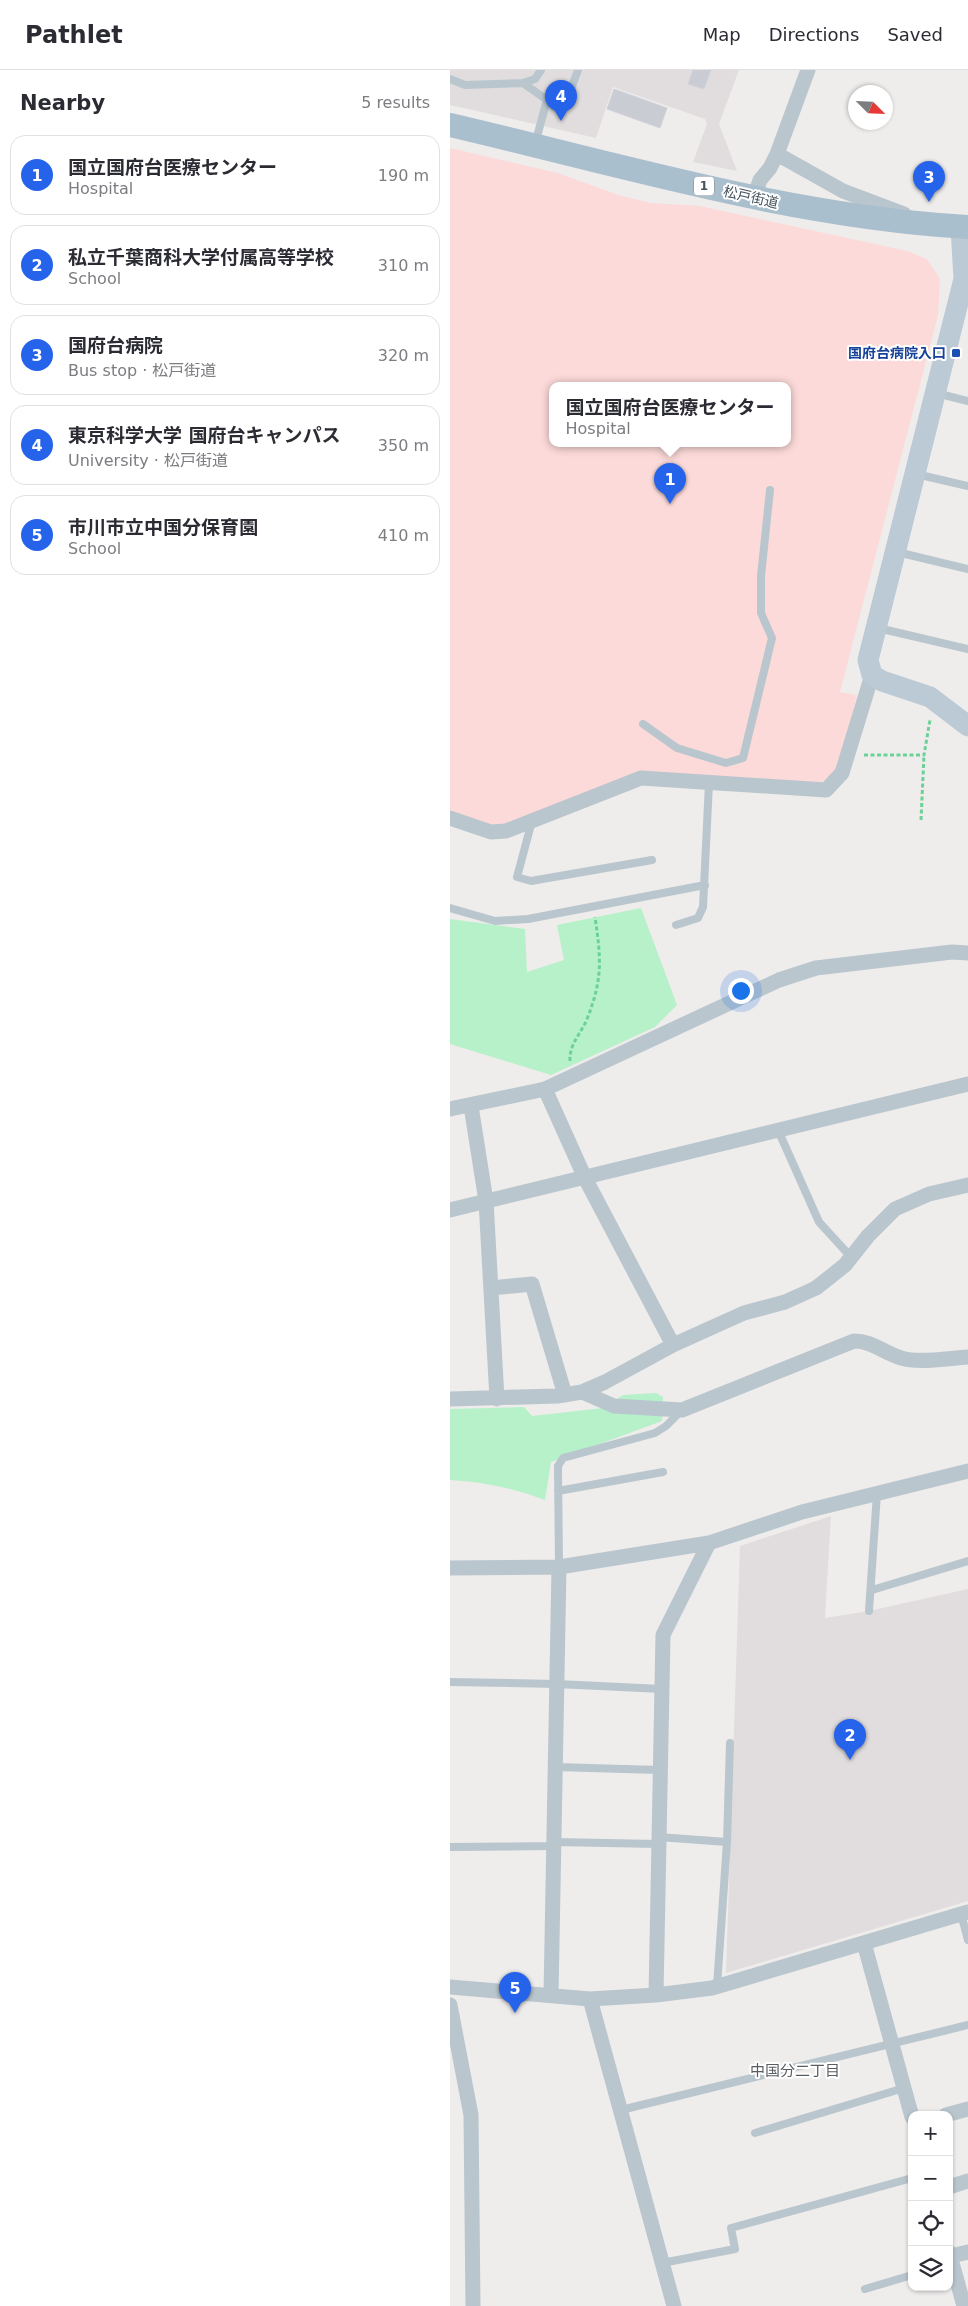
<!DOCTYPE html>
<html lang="en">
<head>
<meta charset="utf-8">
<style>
	:root { --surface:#fff; --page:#f7f7f7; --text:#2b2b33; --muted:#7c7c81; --line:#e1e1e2; --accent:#2563eb }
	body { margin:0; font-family:"DejaVu Sans","Noto Sans JP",sans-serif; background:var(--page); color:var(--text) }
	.controls { position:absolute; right:15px; bottom:15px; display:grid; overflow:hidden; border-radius:10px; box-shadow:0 1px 4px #0004 }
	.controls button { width:45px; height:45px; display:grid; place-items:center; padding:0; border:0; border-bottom:1px solid var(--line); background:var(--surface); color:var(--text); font:25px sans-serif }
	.compass { position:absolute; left:398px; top:15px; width:45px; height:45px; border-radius:50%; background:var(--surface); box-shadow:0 1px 4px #0004; rotate:114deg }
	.you { position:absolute; left:290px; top:920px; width:18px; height:18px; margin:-12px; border:4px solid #fff; border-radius:50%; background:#1a73e8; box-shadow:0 0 0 8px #1a73e833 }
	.badge { display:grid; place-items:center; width:32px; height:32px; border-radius:50%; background:var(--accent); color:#fff; font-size:16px; font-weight:700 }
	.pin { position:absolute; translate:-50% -41px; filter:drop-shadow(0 1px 2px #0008) }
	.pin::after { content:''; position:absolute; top:26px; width:18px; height:15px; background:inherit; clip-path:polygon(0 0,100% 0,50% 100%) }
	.popup { position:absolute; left:99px; top:312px; width:242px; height:65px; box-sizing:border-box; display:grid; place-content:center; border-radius:10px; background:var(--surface); filter:drop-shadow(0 1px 4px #0005); font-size:16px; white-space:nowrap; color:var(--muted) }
	.popup b { font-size:19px; color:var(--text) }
	.popup::after { content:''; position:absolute; left:50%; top:100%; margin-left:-10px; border:10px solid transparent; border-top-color:var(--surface) }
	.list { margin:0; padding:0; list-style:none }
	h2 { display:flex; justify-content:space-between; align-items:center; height:65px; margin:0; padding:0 20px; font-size:21px }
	h2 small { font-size:16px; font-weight:400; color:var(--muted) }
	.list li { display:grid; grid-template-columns:32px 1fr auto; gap:15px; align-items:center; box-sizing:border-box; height:80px; margin:0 10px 10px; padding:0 10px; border:1px solid var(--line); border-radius:15px }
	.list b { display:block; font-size:19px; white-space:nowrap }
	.list p { margin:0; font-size:16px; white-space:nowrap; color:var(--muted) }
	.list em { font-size:16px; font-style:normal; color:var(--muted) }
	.icon { flex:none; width:28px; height:28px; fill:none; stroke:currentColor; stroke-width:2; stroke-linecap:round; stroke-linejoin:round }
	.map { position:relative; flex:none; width:518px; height:2236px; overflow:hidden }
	header { display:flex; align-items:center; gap:30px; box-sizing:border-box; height:70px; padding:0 25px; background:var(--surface); border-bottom:1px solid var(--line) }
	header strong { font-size:24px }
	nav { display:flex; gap:28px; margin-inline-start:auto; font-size:18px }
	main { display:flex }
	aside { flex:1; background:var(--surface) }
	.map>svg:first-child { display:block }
	.education { fill:#e1ddde }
	.medical { fill:#fcdad9; fill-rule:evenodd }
	.green { fill:#b6f1c9 }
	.building { fill:#c9ccd2; stroke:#d0d3d9 }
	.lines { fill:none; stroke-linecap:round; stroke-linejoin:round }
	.path { stroke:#6cd198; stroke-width:3; stroke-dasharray:4 2.5; stroke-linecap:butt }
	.lane { stroke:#b9c6cd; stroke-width:8 }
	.street { stroke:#b9c6cd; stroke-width:15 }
	.secondary { stroke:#bbcad5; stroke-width:21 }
	.primary { stroke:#aabfce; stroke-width:24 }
	.transit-dot { fill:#1a4fb4; stroke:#fff; stroke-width:2 }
	.labels { text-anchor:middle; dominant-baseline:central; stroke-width:4; stroke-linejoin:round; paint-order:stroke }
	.shield { fill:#fff; stroke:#7c868c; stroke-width:1 }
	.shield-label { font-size:12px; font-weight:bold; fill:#44525b }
	.street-label { font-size:14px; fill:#44525b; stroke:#fff }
	.transit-label { font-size:14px; font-weight:bold; fill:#164399; stroke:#fff; text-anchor:end }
	.neighbourhood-label { font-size:15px; fill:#595d62; stroke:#fff }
</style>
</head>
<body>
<header>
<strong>Pathlet</strong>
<nav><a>Map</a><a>Directions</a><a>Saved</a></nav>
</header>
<main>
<aside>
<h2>Nearby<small>5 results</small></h2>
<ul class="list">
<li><span class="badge">1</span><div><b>国立国府台医療センター</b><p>Hospital</p></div><em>190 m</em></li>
<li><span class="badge">2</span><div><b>私立千葉商科大学付属高等学校</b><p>School</p></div><em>310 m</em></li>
<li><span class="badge">3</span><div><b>国府台病院</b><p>Bus stop · 松戸街道</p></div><em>320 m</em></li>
<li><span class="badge">4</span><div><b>東京科学大学 国府台キャンパス</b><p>University · 松戸街道</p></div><em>350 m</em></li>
<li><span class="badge">5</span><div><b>市川市立中国分保育園</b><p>School</p></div><em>410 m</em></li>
</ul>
</aside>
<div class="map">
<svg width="518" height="2236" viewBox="0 0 518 2236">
	<rect width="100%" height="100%" fill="#efecec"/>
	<path class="education" d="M0 0H289L269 54 287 101 243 92 257 54 255 49 163 17 146 68 0 35Z
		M381 1446 375 1548 419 1541 518 1519V1831L276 1903 290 1476Z"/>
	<path class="medical" d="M0 78 108 103 168 125 201 133 250 136 457 181 477 189 490 209 488 245 390 622 407 625 390 696 380 708 366 714 190 702 56 755H40L0 742ZM102 315H338V373H102Z"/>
	<path class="green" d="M191 838 227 935 205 957 101 1005 0 974V849L75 859 77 902 114 890 107 855Z
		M206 1323 213 1327 212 1351 101 1392 95 1430C64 1418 33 1412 0 1410V1339L74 1337 82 1346 153 1338 173 1325Z"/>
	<path class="building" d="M243 0H261L254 19 238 14Z
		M164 19 217 38 210 58 157 39Z"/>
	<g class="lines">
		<path class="path" d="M414 685H474L480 650
			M471 750 474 685
			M120 991C119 974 131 964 137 949 153 909 151 888 145 847"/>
		<path class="lane" d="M0 9 15 15 73 13 97 30 116 33 128 0
			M73 13 85 9 91 0
			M85 74 97 30
			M486 323 518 331
			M466 404 518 416
			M447 482 518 499
			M428 558 518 579
			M193 654 227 678 276 693 293 688 322 568 311 543V506L320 420
			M82 751 67 807 81 811 202 790
			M0 838 45 851 78 849 255 815
			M226 855 248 848 253 837 259 713
			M328 1060 369 1152 401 1187
			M108 1421 213 1402
			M109 1497 108 1396 113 1388 205 1363 216 1356 231 1341
			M422 1520 518 1491
			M419 1541 427 1423
			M0 1612 107 1614 212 1619
			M105 1697 209 1700
			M208 1767 277 1772
			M104 1772 208 1774
			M0 1777 104 1776
			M511 1844 518 1870
			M267 1916 277 1772 280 1673
			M171 2040 518 1955
			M305 2063 454 2018
			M212 2193 285 2179 281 2158 462 2108
			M415 2219 462 2205"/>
		<path class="street" d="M327 84 393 121 454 144
			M304 128 310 110 320 98 327 84 358 0
			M0 748 41 762 56 761 191 708 376 720 392 703 422 605
			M95 1019 135 1108 223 1275
			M21 1036 36 1131 47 1329
			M0 1039 95 1019 329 910 366 898 502 882 518 883
			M0 1140 518 1014
			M41 1218 82 1214 115 1325
			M132 1322 164 1336 232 1340 404 1271C424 1271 436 1285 455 1289 472 1293 500 1288 518 1287
			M0 1329 107 1326 132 1322 155 1312 223 1275 294 1243 335 1232 366 1218 395 1195 418 1166 445 1139 479 1124 518 1115
			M0 1498 109 1497 259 1473
			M414 1873 462 2047
			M0 1917 140 1929 206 1925 262 1918 518 1842
			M101 1925 109 1497
			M206 1925 213 1565 259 1473 352 1442 518 1401
			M140 1929 224 2236
			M0 1935 21 2045 23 2236
			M496 2045 518 2039
			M499 2117 518 2111
			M499 2182 514 2236
			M501 2186 518 2182"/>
		<path class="secondary" d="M511 157 514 209 418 590 422 605 432 611 480 627 518 656"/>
		<path class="primary" d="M0 55C171 95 342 147 518 157"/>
	</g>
	<rect class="transit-dot" x="501" y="278" width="10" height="10" rx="2.5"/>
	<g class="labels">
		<rect class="shield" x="244" y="106.5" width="20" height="19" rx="4"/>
		<g class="shield-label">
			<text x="254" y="116">1</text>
		</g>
		<g class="street-label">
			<text transform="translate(301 127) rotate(13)">松戸街道</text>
		</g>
		<g class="transit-label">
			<text x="496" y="283">国府台病院入口</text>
		</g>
		<g class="neighbourhood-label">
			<text x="345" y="2001">中国分二丁目</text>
		</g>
	</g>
</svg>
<div class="controls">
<button>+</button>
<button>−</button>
<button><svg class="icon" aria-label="locate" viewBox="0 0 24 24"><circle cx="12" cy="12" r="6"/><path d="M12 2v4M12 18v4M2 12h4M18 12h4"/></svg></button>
<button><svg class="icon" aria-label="layers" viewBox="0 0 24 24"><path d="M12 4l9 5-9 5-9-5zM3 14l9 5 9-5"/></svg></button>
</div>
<svg class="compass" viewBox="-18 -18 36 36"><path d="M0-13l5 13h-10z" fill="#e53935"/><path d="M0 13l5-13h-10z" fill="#7c7c81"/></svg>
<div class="you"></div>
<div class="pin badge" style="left:220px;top:434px">1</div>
<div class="popup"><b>国立国府台医療センター</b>Hospital</div>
<div class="pin badge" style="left:400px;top:1690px">2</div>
<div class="pin badge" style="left:479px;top:132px">3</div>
<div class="pin badge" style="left:111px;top:51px">4</div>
<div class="pin badge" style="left:65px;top:1943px">5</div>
</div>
</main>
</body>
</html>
